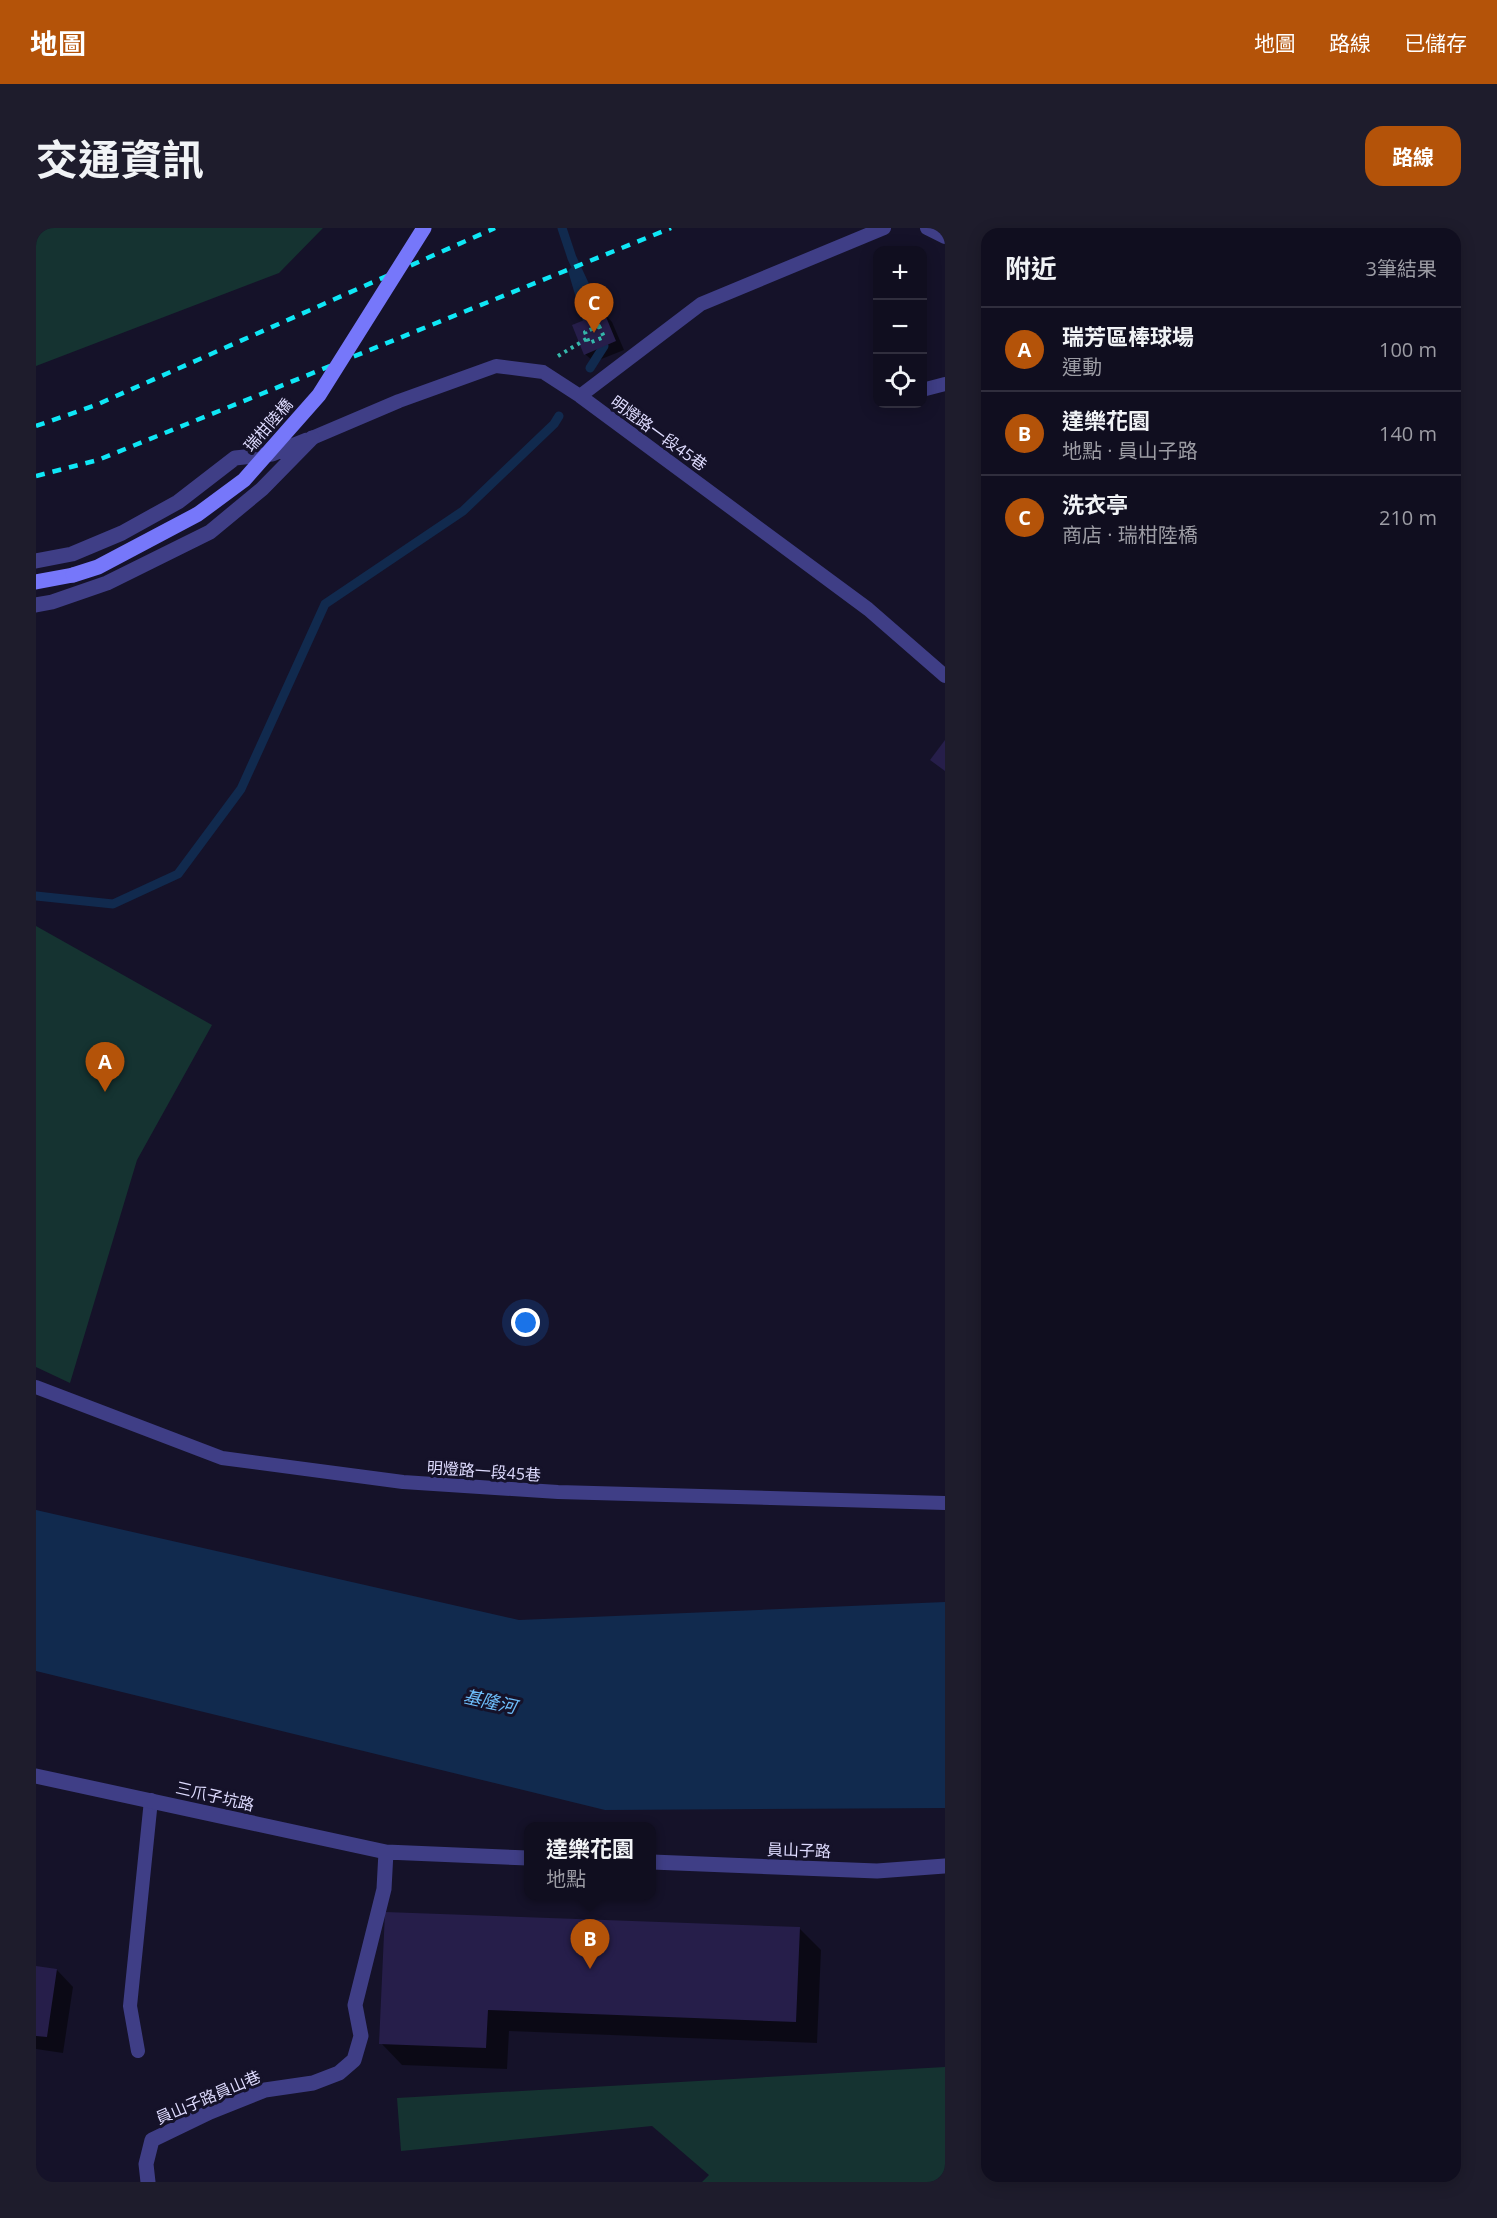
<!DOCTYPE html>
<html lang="zh-TW">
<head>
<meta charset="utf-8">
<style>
	:root { --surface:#100e1f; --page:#1e1c2c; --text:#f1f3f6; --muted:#9c9ca4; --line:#302e3d; --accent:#b45309 }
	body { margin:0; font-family:"Open Sans","Noto Sans TC",sans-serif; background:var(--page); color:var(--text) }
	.controls { position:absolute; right:18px; top:18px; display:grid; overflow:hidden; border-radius:12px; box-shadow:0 3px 15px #0003 }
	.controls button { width:54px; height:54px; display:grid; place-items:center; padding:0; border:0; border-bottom:2px solid var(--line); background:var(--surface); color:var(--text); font:30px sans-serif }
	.you { position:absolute; left:490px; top:1095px; width:21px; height:21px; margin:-15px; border:4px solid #fff; border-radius:50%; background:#1a73e8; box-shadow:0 0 0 9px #1a73e833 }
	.badge { display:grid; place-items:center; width:39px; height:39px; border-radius:50%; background:var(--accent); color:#fff; font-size:20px; font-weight:700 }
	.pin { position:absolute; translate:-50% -50px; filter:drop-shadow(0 2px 3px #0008) }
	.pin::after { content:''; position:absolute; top:32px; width:21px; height:18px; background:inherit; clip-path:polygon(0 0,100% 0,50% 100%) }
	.popup { position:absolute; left:488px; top:1594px; width:132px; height:78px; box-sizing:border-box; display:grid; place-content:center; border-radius:12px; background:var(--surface); filter:drop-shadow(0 2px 4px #0005); font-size:20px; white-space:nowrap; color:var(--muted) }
	.popup b { font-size:22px; color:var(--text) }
	.popup::after { content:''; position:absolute; left:50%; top:100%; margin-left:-12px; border:12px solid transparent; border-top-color:var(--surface) }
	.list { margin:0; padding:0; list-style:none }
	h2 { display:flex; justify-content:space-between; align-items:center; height:78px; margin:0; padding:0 24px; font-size:26px }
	h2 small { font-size:20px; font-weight:400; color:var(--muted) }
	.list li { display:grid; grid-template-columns:39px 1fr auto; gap:18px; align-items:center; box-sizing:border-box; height:84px; padding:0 24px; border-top:2px solid var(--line) }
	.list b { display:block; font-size:22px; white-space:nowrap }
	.list p { margin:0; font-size:20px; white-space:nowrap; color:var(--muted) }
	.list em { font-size:20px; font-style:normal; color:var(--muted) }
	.icon { flex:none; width:33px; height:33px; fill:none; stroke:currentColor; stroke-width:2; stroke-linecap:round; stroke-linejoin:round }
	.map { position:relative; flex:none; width:909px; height:1954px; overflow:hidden; border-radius:18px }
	header { display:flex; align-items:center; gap:36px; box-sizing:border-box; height:84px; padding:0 30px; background:var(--accent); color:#fff }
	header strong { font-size:28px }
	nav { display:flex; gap:33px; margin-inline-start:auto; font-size:21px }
	.intro { display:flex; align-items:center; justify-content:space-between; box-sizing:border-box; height:144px; padding:0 36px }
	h1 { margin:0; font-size:42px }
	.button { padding:15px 27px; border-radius:18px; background:var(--accent); color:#fff; font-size:21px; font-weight:700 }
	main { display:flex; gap:36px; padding:0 36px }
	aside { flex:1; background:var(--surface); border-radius:18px; box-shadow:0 3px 15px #0003 }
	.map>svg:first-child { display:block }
	.green { fill:#153331 }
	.water { fill:#112a4e }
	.shadow { fill:#0007 }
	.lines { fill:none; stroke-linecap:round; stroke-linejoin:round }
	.stream { stroke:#112a4e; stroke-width:9 }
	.building { fill:#261e4a }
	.path { stroke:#35b8ab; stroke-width:4; stroke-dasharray:3 4.5; stroke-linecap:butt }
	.service { stroke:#3f3e86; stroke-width:14 }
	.minor { stroke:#3f3e86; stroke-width:15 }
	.secondary { stroke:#7677fa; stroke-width:15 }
	.rail { stroke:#0fe7f6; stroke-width:4.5; stroke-dasharray:9 8; stroke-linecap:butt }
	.secondary-bridge { stroke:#7677fa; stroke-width:15 }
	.labels { text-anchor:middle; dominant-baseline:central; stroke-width:6; stroke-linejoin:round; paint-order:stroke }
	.street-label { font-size:16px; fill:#dedbfe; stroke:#151229 }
	.water-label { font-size:18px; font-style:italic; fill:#6dbdfa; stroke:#151229 }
</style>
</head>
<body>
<header>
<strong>地圖</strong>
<nav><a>地圖</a><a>路線</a><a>已儲存</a></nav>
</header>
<div class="intro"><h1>交通資訊</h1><a class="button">路線</a></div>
<main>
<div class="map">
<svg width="909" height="1954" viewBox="0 0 909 1954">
	<rect width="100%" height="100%" fill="#151229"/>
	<path class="green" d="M0 0H287L243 45 0 138Z
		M0 698 176 797 101 932 34 1155 0 1139Z
		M909 1839V1954H666L673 1947 616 1898 365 1923 361 1870Z"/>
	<path class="water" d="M0 1282 483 1392 909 1374V1580L569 1582 0 1443Z"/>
	<path class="shadow" d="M568 85 576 94 588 122 558 134 549 126Z
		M350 1685 764 1701 785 1722 781 1815 473 1803 471 1841 366 1837 345 1815Z
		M0 1739 21 1742 37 1759 27 1825 0 1821Z"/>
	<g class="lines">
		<path class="stream" d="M526 0 536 30 562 86
			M537 44 551 91
			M554 140 568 118
			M0 668 77 676 142 646 205 561 289 376 427 283 518 196 523 188"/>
	</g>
	<path class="building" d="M568 84 580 113 548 127 536 97Z
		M909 512V543L894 532Z
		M349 1684 764 1699 760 1794 452 1782 450 1820 343 1816Z
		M0 1738 21 1741 11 1809 0 1808Z"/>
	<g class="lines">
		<path class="path" d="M563 98 568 109 553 115 549 104Z
			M522 128 552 110"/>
		<path class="service" d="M891 0 909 9
			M886 162 909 156
			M544 168 665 76 848 0
			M276 210 363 173 460 138 507 144 544 168 832 381 909 448
			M0 1159 186 1230 367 1254 522 1264 909 1275
			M102 1823 94 1778 115 1572"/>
		<path class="minor" d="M0 333 36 326 86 305 142 274 199 230 236 226 271 212
			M0 377 16 374 71 355 174 304 226 261 276 210
			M0 1548 350 1624 492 1630
			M616 1634 841 1643 909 1638
			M112 1954 110 1936 116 1912 174 1884 229 1862 277 1855 303 1845 318 1832 325 1808 319 1777 348 1661 350 1624"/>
		<path class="secondary" d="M0 354 37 347"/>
		<path class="rail" d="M0 198 60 177 459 0
			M0 248 62 232 635 0"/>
		<path class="secondary-bridge" d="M37 347 62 339 162 286 208 252 283 167 388 0"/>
	</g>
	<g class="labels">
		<g class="street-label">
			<text transform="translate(232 197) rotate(-49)">瑞柑陸橋</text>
			<text transform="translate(623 205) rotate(36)">明燈路一段45巷</text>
			<text transform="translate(448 1243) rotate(4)">明燈路一段45巷</text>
			<text transform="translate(179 1568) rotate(13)">三爪子坑路</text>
			<text transform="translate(763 1622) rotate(2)">員山子路</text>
			<text transform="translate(172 1869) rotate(-23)">員山子路員山巷</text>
		</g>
		<g class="water-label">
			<text transform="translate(454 1473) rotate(12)">基隆河</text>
		</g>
	</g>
</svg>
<div class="controls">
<button>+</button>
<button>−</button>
<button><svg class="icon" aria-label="locate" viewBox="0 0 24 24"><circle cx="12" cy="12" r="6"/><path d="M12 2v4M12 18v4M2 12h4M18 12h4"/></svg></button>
</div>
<div class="you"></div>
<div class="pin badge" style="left:69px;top:864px">A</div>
<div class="pin badge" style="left:554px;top:1741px">B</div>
<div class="popup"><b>達樂花園</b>地點</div>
<div class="pin badge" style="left:558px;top:105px">C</div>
</div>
<aside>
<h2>附近<small>3筆結果</small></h2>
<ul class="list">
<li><span class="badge">A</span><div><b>瑞芳區棒球場</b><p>運動</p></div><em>100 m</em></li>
<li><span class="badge">B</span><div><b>達樂花園</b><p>地點 · 員山子路</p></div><em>140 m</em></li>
<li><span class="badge">C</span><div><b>洗衣亭</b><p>商店 · 瑞柑陸橋</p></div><em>210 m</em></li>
</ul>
</aside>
</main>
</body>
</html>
